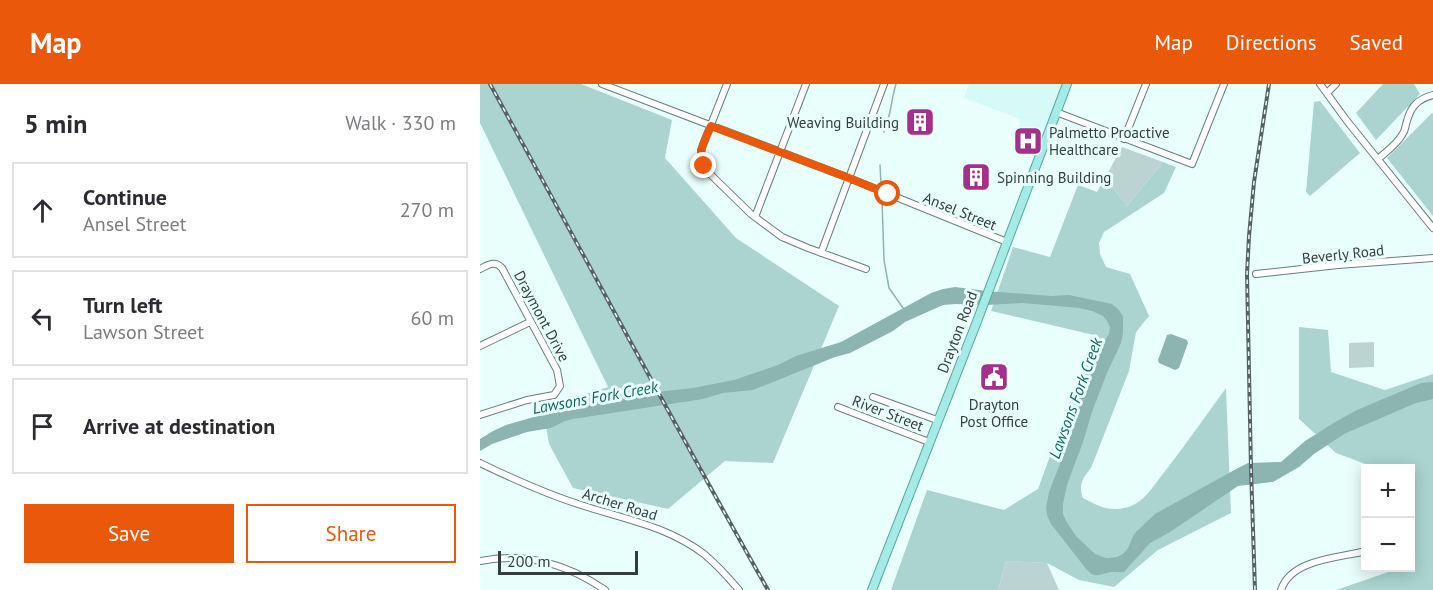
<!DOCTYPE html>
<html lang="en">
<head>
<meta charset="utf-8">
<style>
	:root { --surface:#fff; --page:#f7f7f7; --text:#2b2b33; --muted:#7c7c81; --line:#e1e1e2; --accent:#ea580c }
	body { margin:0; font-family:"PT Sans",sans-serif; background:var(--page); color:var(--text) }
	.controls { position:absolute; right:18px; bottom:18px; display:grid; overflow:hidden; border-radius:0px; box-shadow:0 3px 15px #0003 }
	.controls button { width:54px; height:54px; display:grid; place-items:center; padding:0; border:0; border-bottom:2px solid var(--line); background:var(--surface); color:var(--text); font:30px sans-serif }
	.scale { position:absolute; left:18px; bottom:15px; width:140px; box-sizing:border-box; padding-left:6px; border:3px solid #343e3d; border-top:0; font-size:16px; line-height:21px; white-space:nowrap; color:#343e3d; -webkit-text-stroke:4px #e9fffc; paint-order:stroke }
	.stop { position:absolute; width:18px; height:18px; margin:-14px; border:4px solid #ea580c; border-radius:50%; background:#fff }
	.stop.end { background:#ea580c; border-color:#fff; box-shadow:0 2px 6px #0008 }
	.list { margin:0; padding:0; list-style:none }
	h2 { display:flex; justify-content:space-between; align-items:center; height:78px; margin:0; padding:0 24px; font-size:26px }
	h2 small { font-size:20px; font-weight:400; color:var(--muted) }
	.list li { display:grid; grid-template-columns:39px 1fr auto; gap:18px; align-items:center; box-sizing:border-box; height:96px; margin:0 12px 12px; padding:0 12px; border:2px solid var(--line); border-radius:0px }
	.list b { display:block; font-size:22px; white-space:nowrap }
	.list p { margin:0; font-size:20px; white-space:nowrap; color:var(--muted) }
	.list em { font-size:20px; font-style:normal; color:var(--muted) }
	.actions { display:flex; gap:12px; padding:18px 24px }
	.actions a { flex:1; padding:14px 0; border:2px solid var(--accent); border-radius:0px; text-align:center; font-size:21px; color:var(--accent) }
	.actions .main { background:var(--accent); color:#fff }
	.icon { flex:none; width:33px; height:33px; fill:none; stroke:currentColor; stroke-width:2; stroke-linecap:round; stroke-linejoin:round }
	.map { position:relative; flex:none; width:953px; height:506px; overflow:hidden }
	header { display:flex; align-items:center; gap:36px; box-sizing:border-box; height:84px; padding:0 30px; background:var(--accent); color:#fff }
	header strong { font-size:28px }
	nav { display:flex; gap:33px; margin-inline-start:auto; font-size:21px }
	main { display:flex }
	aside { flex:1; background:var(--surface) }
	.map>svg:first-child { display:block }
	.built { fill:#d6fbf7 }
	.green { fill:#bbd4d1 }
	.forest { fill:#abd4cf }
	.water { fill:#8db5b0 }
	.lines { fill:none; stroke-linecap:round; stroke-linejoin:round }
	.stream { stroke:#8db5b0; stroke-width:1.5 }
	.minor-casing { stroke:#667f7c; stroke-width:8 }
	.major-casing { stroke:#55a59e; stroke-width:10 }
	.minor { stroke:#fff; stroke-width:6 }
	.major { stroke:#a4ebe5; stroke-width:8 }
	.rail-casing { stroke:#566261; stroke-width:4 }
	.rail { stroke:#e9fffc; stroke-width:1.5; stroke-dasharray:4.5; stroke-linecap:butt }
	.route { stroke:#ea580c; stroke-width:8 }
	.labels { text-anchor:middle; dominant-baseline:central; stroke-width:6; stroke-linejoin:round; paint-order:stroke }
	.poi-label { font-size:15px; fill:#343e3d; stroke:#e9fffc; text-anchor:start }
	.street-label { font-size:15px; fill:#343e3d; stroke:#e9fffc }
	.water-label { font-size:16px; font-style:italic; fill:#12645e; stroke:#e9fffc }
</style>
</head>
<body>
<header>
<strong>Map</strong>
<nav><a>Map</a><a>Directions</a><a>Saved</a></nav>
</header>
<main>
<aside>
<h2>5 min<small>Walk · 330 m</small></h2>
<ul class="list">
<li><svg class="icon" aria-label="ahead" viewBox="0 0 24 24"><path d="M12 20V5M6 11l6-6 6 6"/></svg><div><b>Continue</b><p>Ansel Street</p></div><em>270 m</em></li>
<li><svg class="icon" aria-label="left" viewBox="0 0 24 24"><path d="M17 20v-9H6M10 6l-5 5 5 5"/></svg><div><b>Turn left</b><p>Lawson Street</p></div><em>60 m</em></li>
<li><svg class="icon" aria-label="arrive" viewBox="0 0 24 24"><path d="M6 21V4h12l-3 4 3 4H6"/></svg><div><b>Arrive at destination</b></div></li>
</ul>
<div class="actions"><a class="main">Save</a><a>Share</a></div>
</aside>
<div class="map">
<svg width="953" height="506" viewBox="0 0 953 506">
	<rect width="100%" height="100%" fill="#e9fffc"/>
	<path class="built" d="M489 0H582L553 71 539 65 537 55 540 35 484 14Z"/>
	<path class="green" d="M642 63 683 78 647 122 625 94Z
		M894 258V283L869 284V259Z
		M526 477 567 479 579 506H518Z"/>
	<path class="forest" d="M0 0H101L192 36 185 74 256 154 359 222 293 379 245 377 188 425 93 404 69 360 63 324 128 303 0 39Z
		M903 0H934L940 10 896 56 876 29Z
		M840 17 880 69 830 112 826 108 834 18Z
		M952 29 953 30V132L907 74Z
		M683 78 696 83 684 109 624 148 619 159 620 170 626 183 650 190 669 232 656 248 649 287 611 384C603 393 598 402 603 414 620 423 631 429 651 422 666 416 676 398 686 386 707 359 726 331 746 304L751 429 678 466 634 503 599 496 567 479 526 477 518 506H411L447 406 524 426 558 405 614 251 511 227 533 163 570 173 598 101 617 108 625 94 647 122Z
		M819 243 848 246 851 288 905 306 953 290V506H856L920 484H930V384H896L856 369 819 335Z"/>
	<path class="water" d="M475 203 507 207 572 212 589 211 632 220 638 225 643 232V249L641 259 627 289 612 328 603 358 587 401 583 420V430L586 437 596 452 615 470 626 474 637 473 643 470 648 464 653 452 656 448 675 430 758 384 768 379 801 378 825 357 857 337 877 326 941 299 953 298V315L936 319 864 350 834 370 819 383 793 398 758 402 690 448 670 459 644 488C638 489 632 487 627 489 618 491 615 494 607 486L571 440 567 431 566 424 569 408 592 349 606 288 629 250 630 243 627 237 623 232 612 227 599 224 543 219 506 221 476 220 463 221 425 238 413 247 370 269 355 273 273 306 243 309 223 315 93 335 85 337 71 344 47 348 12 360 0 367V355L13 347 26 341 57 332 176 308 213 304 254 296 298 281 316 272 361 258 451 209 463 205Z
		M691 250 707 256 708 259 699 284 695 286 679 279 678 276 687 251Z"/>
	<g class="lines">
		<path class="stream" d="M404 48C411 32 411 16 416 0
			M400 81 401 100
			M402 115 404 176 409 204 423 224"/>
		<g class="minor-casing">
			<path id="minor" d="M122 0 369 94 527 158
				M247 0 221 66 222 78 228 88 271 130 302 153 328 164 386 185
				M840 0 867 37 953 144
				M847 9 856 0
				M576 28 712 80 744 0
				M644 55 666 0
				M898 75C906 68 917 60 922 51 926 46 925 42 927 37 931 22 938 15 953 11
				M275 133 326 0
				M341 169 404 0
				M0 185C8 181 15 176 22 184L77 286 80 302 74 311 47 316 0 331
				M776 190 858 181 953 174
				M0 262 50 238
				M393 313 457 336
				M358 323 449 358
				M0 379C33 395 66 410 101 421 144 435 187 442 224 470 237 481 248 493 259 506
				M0 477C45 468 88 480 125 506
				M801 506C811 475 858 474 886 467"/>
		</g>
		<g class="major-casing">
			<path id="major" d="M392 506 496 240 587 0"/>
		</g>
		<use href="#minor" class="minor"/>
		<use href="#major" class="major"/>
		<g class="rail-casing">
			<path id="rail" d="M10 0C103 169 193 339 288 506
				M775 506 771 385 767 190 769 152 774 98 789 0"/>
		</g>
		<use href="#rail" class="rail"/>
	</g>
	<g class="lines">
		<path class="route" d="M224 82C217 68 225 56 231 42L369 94 408 110"/>
	</g>
	<defs>
		<g id="building-square" transform="scale(1.5)"><rect x="-9" y="-9" width="18" height="18" rx="4" fill="#a3308b" stroke="#e9fffc"/><path d="M-4-6H4V6H1V3H-1V6H-4ZM-2.5-4.3h1.7v1.8h-1.7ZM.8-4.3h1.7v1.8H.8ZM-2.5-1h1.7V.8h-1.7ZM.8-1h1.7V.8H.8Z" fill="#fff"/></g>
		<g id="hospital-square" transform="scale(1.5)"><rect x="-9" y="-9" width="18" height="18" rx="4" fill="#a3308b" stroke="#e9fffc"/><path d="M-5-5h3v3.5h4V-5h3V5h-3V1.5h-4V5h-3Z" fill="#fff"/></g>
		<g id="civic-square" transform="scale(1.5)"><rect x="-9" y="-9" width="18" height="18" rx="4" fill="#a3308b" stroke="#e9fffc"/><path d="M-.6-6.5H3V-4.5H.6V-3L4-1V1h2V6H-6V1h2V-1L-.6-3ZM-1.2 2.5V6h2.4V2.5Z" fill="#fff"/></g>
	</defs>
	<g fill-rule="evenodd">
		<use href="#building-square" x="440" y="38"/>
		<use href="#hospital-square" x="548" y="57"/>
		<use href="#building-square" x="496" y="93"/>
		<use href="#civic-square" x="514" y="293"/>
	</g>
	<g class="labels">
		<g class="poi-label">
			<text x="419" y="38" text-anchor="end">Weaving Building</text>
			<text x="569" y="48">Palmetto Proactive<tspan x="569" dy="17">Healthcare</tspan></text>
			<text x="517" y="93">Spinning Building</text>
			<text x="514" y="320" text-anchor="middle">Drayton<tspan x="514" dy="17">Post Office</tspan></text>
		</g>
		<g class="street-label">
			<text transform="translate(480 127) rotate(22)">Ansel Street</text>
			<text transform="translate(863 170) rotate(-6)">Beverly Road</text>
			<text transform="translate(62 232) rotate(62)">Draymont Drive</text>
			<text transform="translate(477 248) rotate(-69)">Drayton Road</text>
			<text transform="translate(408 329) rotate(21)">River Street</text>
			<text transform="translate(140 420) rotate(17)">Archer Road</text>
		</g>
		<g class="water-label">
			<text transform="translate(115 313) rotate(-10)">Lawsons Fork Creek</text>
			<text transform="translate(595 314) rotate(-70)">Lawsons Fork Creek</text>
		</g>
	</g>
</svg>
<div class="controls">
<button>+</button>
<button>−</button>
</div>
<div class="scale">200 m</div>
<div class="stop" style="left:408px;top:110px"></div>
<div class="stop end" style="left:224px;top:82px"></div>
</div>
</main>
</body>
</html>
